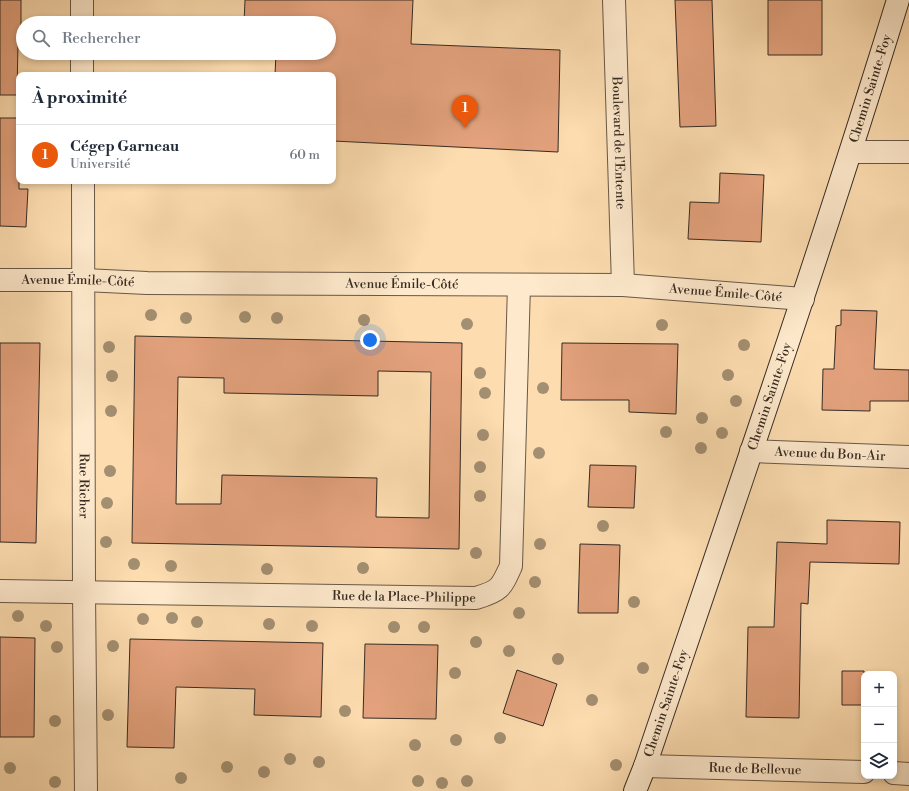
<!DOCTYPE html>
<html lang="fr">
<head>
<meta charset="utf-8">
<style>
	:root { --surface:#fff; --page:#f6f6f7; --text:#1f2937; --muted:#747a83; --line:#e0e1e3; --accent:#ea580c }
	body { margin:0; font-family:"Libre Bodoni",serif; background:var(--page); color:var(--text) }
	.controls { position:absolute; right:12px; bottom:12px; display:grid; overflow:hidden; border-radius:8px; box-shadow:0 2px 6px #0003 }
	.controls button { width:36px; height:36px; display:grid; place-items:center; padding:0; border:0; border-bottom:1px solid var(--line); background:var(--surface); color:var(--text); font:20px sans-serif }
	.you { position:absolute; left:370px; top:340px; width:14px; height:14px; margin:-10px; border:3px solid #fff; border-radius:50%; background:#1a73e8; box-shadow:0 0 0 6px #1a73e833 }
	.badge { display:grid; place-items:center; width:26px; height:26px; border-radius:50%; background:var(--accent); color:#fff; font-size:13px; font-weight:700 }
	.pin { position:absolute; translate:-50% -33px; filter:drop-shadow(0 1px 2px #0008) }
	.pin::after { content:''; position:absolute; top:21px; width:14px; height:12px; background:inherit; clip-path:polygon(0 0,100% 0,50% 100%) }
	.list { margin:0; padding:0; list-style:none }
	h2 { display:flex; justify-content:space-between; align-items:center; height:52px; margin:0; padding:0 16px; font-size:17px }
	h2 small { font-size:13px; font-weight:400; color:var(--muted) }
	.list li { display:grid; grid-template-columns:26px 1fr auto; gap:12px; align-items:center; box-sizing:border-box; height:60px; padding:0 16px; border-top:1px solid var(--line) }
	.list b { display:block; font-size:15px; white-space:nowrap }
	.list p { margin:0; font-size:13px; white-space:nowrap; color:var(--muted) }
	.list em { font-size:13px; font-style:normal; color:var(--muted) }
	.icon { flex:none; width:22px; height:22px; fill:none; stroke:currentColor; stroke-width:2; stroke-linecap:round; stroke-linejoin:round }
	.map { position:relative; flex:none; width:909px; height:791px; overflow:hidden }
	.search { position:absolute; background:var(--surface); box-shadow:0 2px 6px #0003; left:16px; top:16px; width:320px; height:44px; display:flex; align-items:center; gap:10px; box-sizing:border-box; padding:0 14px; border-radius:22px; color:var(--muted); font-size:15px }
	.panel { position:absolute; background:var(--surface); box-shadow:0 2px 6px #0003; left:16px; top:72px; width:320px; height:112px; border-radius:8px }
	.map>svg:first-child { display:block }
	.building { fill:#e3a27d; stroke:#372b23; fill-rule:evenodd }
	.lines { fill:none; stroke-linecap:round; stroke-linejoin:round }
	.street-casing { stroke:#685846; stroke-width:24 }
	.secondary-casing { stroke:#372b23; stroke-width:24 }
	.street { stroke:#fee9cc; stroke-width:22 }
	.secondary { stroke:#fee9cc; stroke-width:22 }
	.tree { fill:#a38f71 }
	.labels { text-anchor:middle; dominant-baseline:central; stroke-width:4; stroke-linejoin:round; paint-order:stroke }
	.street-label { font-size:13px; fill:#372b23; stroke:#fee9cc }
</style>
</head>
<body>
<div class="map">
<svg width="909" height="791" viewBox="0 0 909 791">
	<rect width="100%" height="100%" fill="#fdddb0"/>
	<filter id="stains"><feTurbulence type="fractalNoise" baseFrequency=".005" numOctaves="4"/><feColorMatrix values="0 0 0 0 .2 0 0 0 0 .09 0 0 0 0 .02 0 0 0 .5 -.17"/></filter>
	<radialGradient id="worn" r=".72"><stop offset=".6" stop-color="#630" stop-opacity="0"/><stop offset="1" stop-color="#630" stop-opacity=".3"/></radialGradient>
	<path class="building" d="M0 0H21V42H18L17 95H0Z
		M245 0H413L411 44 560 50 558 152 333 141V75H275L276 53H329V23H244Z
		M675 0H712L716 126 680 127Z
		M768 0H822V55H768Z
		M0 118H19V189H28L26 227 0 226Z
		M720 173 764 175 761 242 688 239 690 202 719 203Z
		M841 310 877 311 874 369 909 370V401H870V411L822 410 823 369H834L836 326 841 325Z
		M135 336 462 343 459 549 132 543ZM378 371 431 372 429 518 376 517 377 478 222 475 221 504H176L178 377 224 378V393L378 396Z
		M0 343H40L36 543 0 542Z
		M562 343 678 344 676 414 629 412V400H561Z
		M590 465 636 466 634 508 588 507Z
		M827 520 900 522 899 564 810 562 808 604 801 603 799 718 746 717 748 627H774L777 542 827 544Z
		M580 544 620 545 618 613H578Z
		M0 637 35 638 34 737H0Z
		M130 639 323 643 321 717 254 715 255 689 176 687 174 748 127 747Z
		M365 644 438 645 436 719 363 718Z
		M517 670 557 684 543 726 503 713Z
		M842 671H864V705H842Z"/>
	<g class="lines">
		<g class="street-casing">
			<g id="street">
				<path d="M82 0V23"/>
				<path id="s1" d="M614 0 623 285"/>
				<path d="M82 53V75"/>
				<path d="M852 152H909"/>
				<path id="s2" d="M83 181 84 593 86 791"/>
				<path id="s3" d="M0 280H84L147 283 623 285 803 299"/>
				<path id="s4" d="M751 451 909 457"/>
				<path id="s5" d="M0 591 476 598C500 591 501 588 511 566L519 285"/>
				<path id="s6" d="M645 766 864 772"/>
				<path d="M894 773 909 774"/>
			</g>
		</g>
		<g class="secondary-casing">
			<g id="secondary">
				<path id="s7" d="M635 791 645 766C731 511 819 257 898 0"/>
			</g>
		</g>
		<use href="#street" class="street"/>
		<use href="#secondary" class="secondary"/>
	</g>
	<g class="tree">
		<circle cx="151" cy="315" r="6"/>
		<circle cx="245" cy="317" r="6"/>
		<circle cx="186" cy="318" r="6"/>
		<circle cx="277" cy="318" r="6"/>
		<circle cx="364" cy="320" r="6"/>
		<circle cx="467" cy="324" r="6"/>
		<circle cx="662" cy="325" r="6"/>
		<circle cx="744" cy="345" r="6"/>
		<circle cx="109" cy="347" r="6"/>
		<circle cx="480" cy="373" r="6"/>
		<circle cx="728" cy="375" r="6"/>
		<circle cx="112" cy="376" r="6"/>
		<circle cx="543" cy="388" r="6"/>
		<circle cx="485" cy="393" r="6"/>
		<circle cx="736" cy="401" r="6"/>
		<circle cx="111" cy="411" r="6"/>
		<circle cx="702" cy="418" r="6"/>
		<circle cx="666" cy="432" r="6"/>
		<circle cx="722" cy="433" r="6"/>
		<circle cx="483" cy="435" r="6"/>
		<circle cx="701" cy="448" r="6"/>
		<circle cx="539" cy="453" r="6"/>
		<circle cx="480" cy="467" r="6"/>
		<circle cx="110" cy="471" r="6"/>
		<circle cx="480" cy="496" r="6"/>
		<circle cx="107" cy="503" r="6"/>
		<circle cx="603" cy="526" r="6"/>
		<circle cx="106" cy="542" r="6"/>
		<circle cx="540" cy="544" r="6"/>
		<circle cx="476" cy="553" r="6"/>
		<circle cx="134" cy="564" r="6"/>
		<circle cx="171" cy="566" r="6"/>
		<circle cx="363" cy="568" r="6"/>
		<circle cx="267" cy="569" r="6"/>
		<circle cx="535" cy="582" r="6"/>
		<circle cx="634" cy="602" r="6"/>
		<circle cx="519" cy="613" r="6"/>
		<circle cx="18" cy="616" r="6"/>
		<circle cx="172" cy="618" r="6"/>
		<circle cx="143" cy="619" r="6"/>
		<circle cx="197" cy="622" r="6"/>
		<circle cx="269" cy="624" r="6"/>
		<circle cx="46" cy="626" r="6"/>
		<circle cx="312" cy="626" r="6"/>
		<circle cx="394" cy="627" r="6"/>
		<circle cx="424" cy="627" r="6"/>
		<circle cx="476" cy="642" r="6"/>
		<circle cx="113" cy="646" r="6"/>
		<circle cx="57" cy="647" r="6"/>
		<circle cx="509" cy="651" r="6"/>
		<circle cx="558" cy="659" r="6"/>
		<circle cx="643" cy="668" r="6"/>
		<circle cx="455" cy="673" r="6"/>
		<circle cx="592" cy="700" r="6"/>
		<circle cx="345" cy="711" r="6"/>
		<circle cx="108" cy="715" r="6"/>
		<circle cx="55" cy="721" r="6"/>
		<circle cx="500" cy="738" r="6"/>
		<circle cx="456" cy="740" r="6"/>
		<circle cx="415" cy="745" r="6"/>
		<circle cx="290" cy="759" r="6"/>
		<circle cx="319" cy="762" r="6"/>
		<circle cx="616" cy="765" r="6"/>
		<circle cx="227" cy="767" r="6"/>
		<circle cx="10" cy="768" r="6"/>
		<circle cx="264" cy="772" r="6"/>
		<circle cx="181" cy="778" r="6"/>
		<circle cx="418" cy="781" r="6"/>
		<circle cx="467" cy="781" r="6"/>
		<circle cx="55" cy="782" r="6"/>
		<circle cx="442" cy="783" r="6"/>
	</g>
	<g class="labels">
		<g class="street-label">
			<text stroke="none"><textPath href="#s7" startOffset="741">Chemin Sainte-Foy</textPath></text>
			<text stroke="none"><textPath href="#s1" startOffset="143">Boulevard de l'Entente</textPath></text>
			<text stroke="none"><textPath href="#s3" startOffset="78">Avenue Émile-Côté</textPath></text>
			<text stroke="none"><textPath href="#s3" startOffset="402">Avenue Émile-Côté</textPath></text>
			<text stroke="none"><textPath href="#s3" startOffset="726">Avenue Émile-Côté</textPath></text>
			<text stroke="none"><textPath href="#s7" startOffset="417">Chemin Sainte-Foy</textPath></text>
			<text stroke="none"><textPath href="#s4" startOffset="79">Avenue du Bon-Air</textPath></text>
			<text stroke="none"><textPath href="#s2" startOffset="305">Rue Richer</textPath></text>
			<text stroke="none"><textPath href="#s5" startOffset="404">Rue de la Place-Philippe</textPath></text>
			<text stroke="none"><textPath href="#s7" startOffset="93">Chemin Sainte-Foy</textPath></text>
			<text stroke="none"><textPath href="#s6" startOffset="110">Rue de Bellevue</textPath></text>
		</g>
	</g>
	<rect width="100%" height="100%" filter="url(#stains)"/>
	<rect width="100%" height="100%" fill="url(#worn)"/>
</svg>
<div class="controls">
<button>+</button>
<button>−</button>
<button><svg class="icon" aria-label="layers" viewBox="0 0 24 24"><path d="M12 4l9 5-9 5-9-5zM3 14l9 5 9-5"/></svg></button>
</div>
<div class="you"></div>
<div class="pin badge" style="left:465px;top:128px">1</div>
<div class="search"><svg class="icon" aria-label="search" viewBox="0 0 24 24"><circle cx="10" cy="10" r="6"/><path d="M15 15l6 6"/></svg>Rechercher</div>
<section class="panel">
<h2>À proximité<small></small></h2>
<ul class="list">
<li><span class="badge">1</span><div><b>Cégep Garneau</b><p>Université</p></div><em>60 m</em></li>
</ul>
</section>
</div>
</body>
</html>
